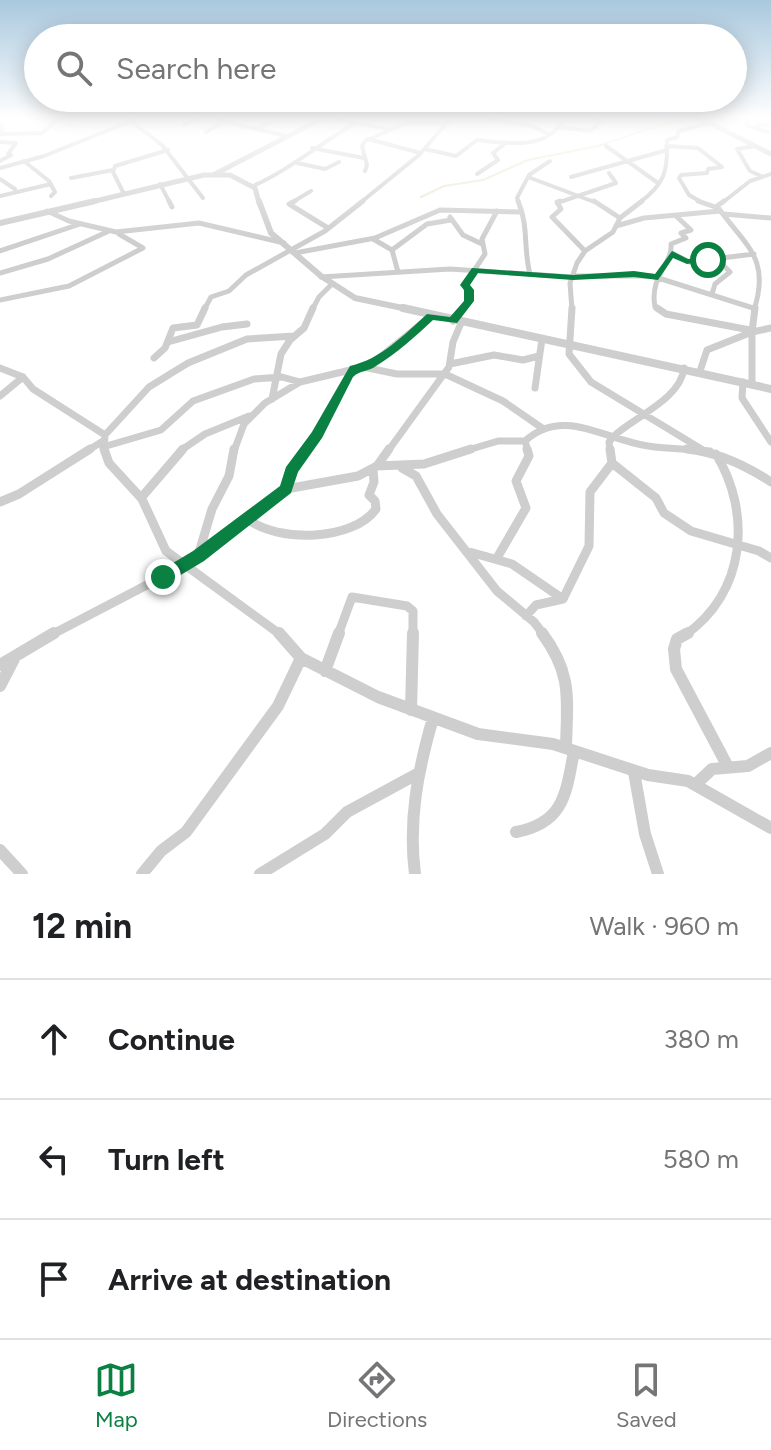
<!DOCTYPE html>
<html lang="en">
<head>
<meta charset="utf-8">
<style>
	:root { --surface:#fff; --page:#f2f2f2; --text:#202124; --muted:#757577; --line:#e0e0e0; --accent:#0b8043 }
	body { margin:0; font-family:Figtree,sans-serif; background:var(--page); color:var(--text) }
	.stop { position:absolute; width:24px; height:24px; margin:-18px; border:6px solid #0b8043; border-radius:50%; background:#fff }
	.stop.end { background:#0b8043; border-color:#fff; box-shadow:0 2px 8px #0008 }
	.list { margin:0; padding:0; list-style:none }
	h2 { display:flex; justify-content:space-between; align-items:center; height:104px; margin:0; padding:0 32px; font-size:34px }
	h2 small { font-size:26px; font-weight:400; color:var(--muted) }
	.list li { display:grid; grid-template-columns:52px 1fr auto; gap:24px; align-items:center; box-sizing:border-box; height:120px; padding:0 32px; border-top:2px solid var(--line) }
	.list b { display:block; font-size:30px; white-space:nowrap }
	.list em { font-size:26px; font-style:normal; color:var(--muted) }
	.icon { flex:none; width:44px; height:44px; fill:none; stroke:currentColor; stroke-width:2; stroke-linecap:round; stroke-linejoin:round }
	.map { position:relative; flex:none; width:771px; height:874px; overflow:hidden }
	.search { position:absolute; background:var(--surface); box-shadow:0 4px 20px #0003; left:24px; right:24px; top:24px; height:88px; display:flex; align-items:center; gap:20px; box-sizing:border-box; padding:0 28px; border-radius:44px; color:var(--muted); font-size:30px }
	.sheet { height:464px; background:var(--surface) }
	nav { display:flex; justify-content:space-around; align-items:center; box-sizing:border-box; height:112px; border-top:2px solid var(--line); background:var(--surface); font-size:22px; color:var(--muted) }
	nav a { display:grid; justify-items:center; gap:4px }
	nav .on { color:var(--accent) }
	.map>svg:first-child { display:block }
	.lines { fill:none; stroke-linecap:round; stroke-linejoin:round }
	.stream { stroke:#ece5ce; stroke-width:2 }
	.minor-far4 { stroke:#cecece; stroke-width:4 }
	.minor-far3 { stroke:#cecece; stroke-width:5 }
	.minor-far2 { stroke:#cecece; stroke-width:7 }
	.minor-far1 { stroke:#cecece; stroke-width:9 }
	.minor { stroke:#cecece; stroke-width:12 }
	.tertiary-far2 { stroke:#cecece; stroke-width:5 }
	.tertiary-far1 { stroke:#cecece; stroke-width:6 }
	.tertiary { stroke:#cecece; stroke-width:8 }
	.route { fill:#0b8043 }
</style>
</head>
<body>
<div class="map">
<svg width="771" height="874" viewBox="0 0 771 874">
	<rect width="100%" height="100%" fill="#fff"/>
	<g class="lines">
		<path class="stream" d="M421 197 444 186 483 180 528 160 598 146 671 121 689 119"/>
		<path class="minor-far4" d="M214 119 286 136
			M335 119 388 129
			M489 119 531 126 549 134
			M747 119 746 125 768 132
			M131 121 162 145 203 198
			M0 123 3 128 0 135
			M184 125 195 119
			M758 125H766L771 120
			M561 127 590 131 601 122 591 119
			M257 129 270 122
			M206 132 225 121
			M1 134 42 133 58 119
			M368 139 421 153
			M0 142 16 143 8 154 11 155 0 161
			M606 146 658 183
			M666 146 698 148 722 167 708 169 707 173 681 175 679 178 689 195 703 203
			M755 146 737 149 750 171 761 176
			M312 148 364 158
			M425 149 456 156 477 140C507 143 548 151 563 119
			M24 161 49 181 55 192 51 196
			M297 163 325 169 339 162
			M0 168 44 156 136 119
			M365 171 367 165 362 146 365 141 406 123H449
			M477 174 498 160 493 153 507 142
			M528 177 597 203
			M571 177 667 150
			M71 178 113 170
			M0 179 15 189
			M160 184 170 203
			M253 186C289 170 319 144 354 124
			M123 192 113 172 115 166 168 150
			M0 196 51 184
			M291 203 311 191
			M360 203 419 155 450 119
			M519 203 517 198 529 175 550 161
			M557 203 616 183 609 173
			M639 203C665 184 668 171 667 140L677 137 679 131 709 123
			M722 203 750 181 771 174"/>
		<path class="minor-far3" d="M169 201 172 207
			M295 201 289 204 328 228
			M518 201C529 226 523 248 530 274
			M560 201 557 202 561 209 552 217 585 251
			M594 201 620 218
			M698 201 718 208
			M724 201 717 206C745 246 771 257 754 310
			M47 211 69 221 116 232 199 223 284 243
			M724 214 771 218
			M450 217 463 235 482 244
			M616 226 644 218 720 211
			M373 239 392 250 398 272
			M392 250 427 224 451 220
			M0 251 80 224
			M295 253 375 238 440 210 522 212
			M672 253 689 262 754 254
			M0 273 48 259 109 231
			M573 276H652L753 308
			M321 277 450 269 573 277
			M712 294 715 284 730 272 718 260
			M0 300 69 286 143 248 119 234
			M204 310 211 297 229 291 246 275 325 231 363 201
			M312 310 319 297 330 286
			M462 310 468 299 465 284 485 254 482 239 497 211
			M572 310 570 283 577 263 585 251 613 232 620 218 642 201
			M660 310 655 307C649 276 673 264 671 244L686 238 681 233 691 230 676 216"/>
		<path class="minor-far2" d="M572 308 569 354 591 382 703 450
			M657 308 666 314 750 330
			M453 321 463 308
			M168 342 222 327 247 324
			M154 358 165 348 173 328 197 325 205 308
			M450 364 494 355 523 360 539 356
			M368 367 431 316
			M0 368 23 377 33 389 105 435
			M700 371 707 350 752 332 755 308
			M743 382 742 398 771 442
			M752 384V332L771 328
			M535 388 542 339
			M0 396 23 377
			M272 399 281 354 290 340 304 328 313 308
			M525 441 528 451
			M103 447 161 430 193 401 254 379 282 377 300 382
			M87 451 103 441
			M104 451 105 435 149 387 188 363 247 339 294 336
			M180 451 205 434 249 416
			M234 451 244 424 265 403 300 382 363 367 397 374H445L503 401 542 428
			M305 451 350 373
			M388 451 449 367 453 342 461 323
			M465 451 498 441H525C563 406 605 440 648 446 668 449 689 449 710 451
			M610 451 609 442 614 436C634 417 681 399 684 368"/>
		<path class="minor-far1" d="M104 449 109 463 142 499 166 551 281 635
			M687 449C718 452 745 465 771 482
			M612 463 656 498 664 513 691 531 759 551 771 558
			M377 466 424 464 471 449
			M402 468 416 476 437 514 497 591 534 622 544 635
			M286 489 291 471 307 449
			M141 498 183 449
			M0 502 19 494 90 449
			M247 519C279 543 353 541 376 509L375 501 369 495 374 482 373 469
			M466 551 512 564 563 599
			M198 556 212 509 229 476 234 449
			M497 558 526 508 516 481 529 456 527 449
			M526 616 536 605 563 599 589 546 590 492 612 463 610 449
			M51 635 187 564 286 489 358 476 377 466 389 449
			M338 635 352 597 407 606 413 611V635
			M685 635C746 593 752 513 716 454"/>
		<path class="minor" d="M279 633 301 658 378 697 478 734 553 744 648 775 688 781 771 828
			M542 633C573 675 567 699 566 748
			M688 633 677 639 674 649 676 669 727 765
			M0 665 54 633
			M325 671 339 633
			M0 686 15 657
			M411 710 413 633
			M634 772 645 834 658 874
			M696 784 712 769 748 766 771 753
			M516 832C564 823 566 794 574 751
			M0 850 22 874
			M142 874 161 851 186 832 278 706 301 658
			M260 874 325 834 347 812 417 774
			M415 874C408 820 418 770 433 718"/>
		<path class="tertiary-far2" d="M702 119 771 154
			M215 174 321 119
			M87 203 204 175H230L255 188 259 203"/>
		<path class="tertiary-far1" d="M259 201 271 233 321 276 355 298 412 310
			M0 223 95 201"/>
		<path class="tertiary" d="M403 308 771 389"/>
	</g>
	<linearGradient id="sky" x2="0" y2="1"><stop stop-color="#a9c8de"/><stop offset="0.49" stop-color="#fff"/><stop offset="1" stop-color="#fff" stop-opacity="0"/></linearGradient>
	<rect width="771" height="241" fill="url(#sky)"/>
	<path class="route" d="M672 251 688 259 708 257 713 260 687 264 673 258 658 280 634 277 573 280 478 273 470 285 474 290V301L457 323 433 320C415 337 397 353 376 366 368 372 360 370 353 377L322 438 298 472 291 493 204 561 169 582H158V572L193 551 280 486 286 467 312 432 350 366C381 359 404 335 427 314L450 317 464 301V290L460 285 472 268 573 275 634 271 655 274Z"/>
</svg>
<div class="stop" style="left:708px;top:260px"></div>
<div class="stop end" style="left:163px;top:577px"></div>
<div class="search"><svg class="icon" aria-label="search" viewBox="0 0 24 24"><circle cx="10" cy="10" r="6"/><path d="M15 15l6 6"/></svg>Search here</div>
</div>
<section class="sheet">
<h2>12 min<small>Walk · 960 m</small></h2>
<ul class="list">
<li><svg class="icon" aria-label="ahead" viewBox="0 0 24 24"><path d="M12 20V5M6 11l6-6 6 6"/></svg><div><b>Continue</b></div><em>380 m</em></li>
<li><svg class="icon" aria-label="left" viewBox="0 0 24 24"><path d="M17 20v-9H6M10 6l-5 5 5 5"/></svg><div><b>Turn left</b></div><em>580 m</em></li>
<li><svg class="icon" aria-label="arrive" viewBox="0 0 24 24"><path d="M6 21V4h12l-3 4 3 4H6"/></svg><div><b>Arrive at destination</b></div></li>
</ul>
</section>
<nav>
<a class="on"><svg class="icon" aria-label="map" viewBox="0 0 24 24"><path d="M3 6l6-2 6 2 6-2v14l-6 2-6-2-6 2zM9 4v14M15 6v14"/></svg>Map</a>
<a><svg class="icon" aria-label="directions" viewBox="0 0 24 24"><path d="M12 3l9 9-9 9-9-9zM9 14v-3h6M13 9l2 2-2 2"/></svg>Directions</a>
<a><svg class="icon" aria-label="saved" viewBox="0 0 24 24"><path d="M7 4h10v16l-5-4-5 4z"/></svg>Saved</a>
</nav>
</body>
</html>
